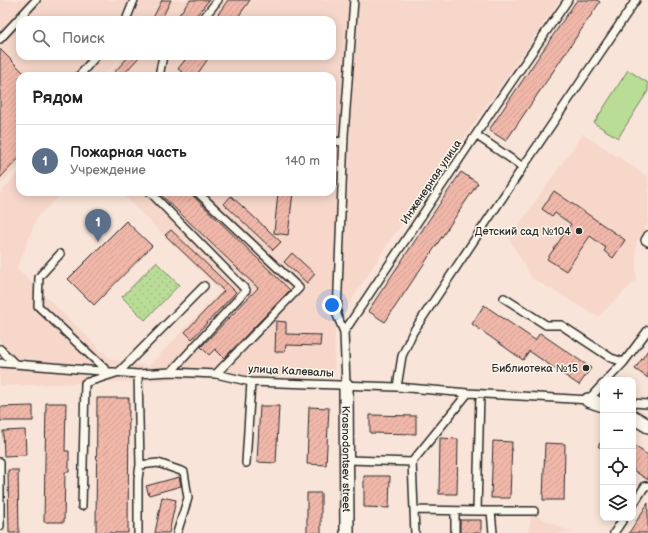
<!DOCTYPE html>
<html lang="ru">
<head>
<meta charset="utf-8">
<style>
	:root { --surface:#fff; --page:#f2f2f2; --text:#222; --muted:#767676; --line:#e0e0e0; --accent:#2b2b2b }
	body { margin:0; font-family:"Balsamiq Sans",sans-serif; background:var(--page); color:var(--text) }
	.controls { position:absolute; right:12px; bottom:12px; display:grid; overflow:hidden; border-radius:8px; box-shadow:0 2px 10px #0003 }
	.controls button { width:36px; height:36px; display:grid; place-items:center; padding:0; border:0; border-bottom:1px solid var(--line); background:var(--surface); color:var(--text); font:20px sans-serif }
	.you { position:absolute; left:332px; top:305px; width:14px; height:14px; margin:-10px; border:3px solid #fff; border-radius:50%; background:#1a73e8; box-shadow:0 0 0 6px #1a73e833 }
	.badge { display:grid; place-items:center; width:26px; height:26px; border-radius:50%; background:var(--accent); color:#fff; font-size:13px; font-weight:700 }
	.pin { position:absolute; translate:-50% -33px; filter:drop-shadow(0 1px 2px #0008) }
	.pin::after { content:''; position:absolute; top:21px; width:14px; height:12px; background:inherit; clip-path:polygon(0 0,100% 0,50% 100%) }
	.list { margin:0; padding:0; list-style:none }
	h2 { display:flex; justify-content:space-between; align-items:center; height:52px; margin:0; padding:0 16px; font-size:17px }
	h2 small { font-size:13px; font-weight:400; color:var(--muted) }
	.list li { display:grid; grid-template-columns:26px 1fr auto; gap:12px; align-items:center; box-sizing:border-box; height:72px; padding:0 16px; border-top:1px solid var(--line) }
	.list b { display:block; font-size:15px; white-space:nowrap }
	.list p { margin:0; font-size:13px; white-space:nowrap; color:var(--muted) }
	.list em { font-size:13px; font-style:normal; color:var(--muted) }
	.icon { flex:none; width:22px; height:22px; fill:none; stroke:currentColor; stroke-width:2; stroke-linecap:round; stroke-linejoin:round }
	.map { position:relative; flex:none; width:648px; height:533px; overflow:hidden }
	.search { position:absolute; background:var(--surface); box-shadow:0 2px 10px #0003; left:16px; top:16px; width:320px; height:44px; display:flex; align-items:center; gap:10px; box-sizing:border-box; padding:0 14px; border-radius:12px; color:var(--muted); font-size:15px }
	.panel { position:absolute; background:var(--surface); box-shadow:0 2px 10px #0003; left:16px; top:72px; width:320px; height:124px; border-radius:12px }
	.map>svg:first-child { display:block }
	.built { fill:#f6d7ca }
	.park { fill:url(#park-dots); stroke:#728460 }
	.pitch { fill:#b9dc96; stroke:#728460 }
	.building { fill:url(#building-hatch); stroke:#2b2b2b }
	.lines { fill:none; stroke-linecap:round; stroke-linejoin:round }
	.service-casing { stroke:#2b2b2b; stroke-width:10 }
	.minor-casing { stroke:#2b2b2b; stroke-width:16 }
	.service { stroke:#fbf7ec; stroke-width:7 }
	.minor { stroke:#fbf7ec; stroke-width:13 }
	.poi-dot { fill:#2b2b2b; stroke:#fbf7ec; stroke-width:1.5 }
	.labels { text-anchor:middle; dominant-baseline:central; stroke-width:3; stroke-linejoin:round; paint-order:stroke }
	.street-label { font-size:11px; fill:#2b2b2b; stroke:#fbf7ec }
	.poi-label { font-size:11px; fill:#2b2b2b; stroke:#fbf7ec; text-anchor:end }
</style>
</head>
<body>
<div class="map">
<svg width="648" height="533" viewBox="0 0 648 533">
	<defs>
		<pattern id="park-dots" width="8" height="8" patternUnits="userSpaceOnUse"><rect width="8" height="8" fill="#b9dc96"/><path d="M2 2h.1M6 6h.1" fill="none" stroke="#9fbd81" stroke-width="1.8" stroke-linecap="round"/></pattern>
		<pattern id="building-hatch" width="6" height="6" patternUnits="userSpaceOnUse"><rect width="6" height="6" fill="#f1b8aa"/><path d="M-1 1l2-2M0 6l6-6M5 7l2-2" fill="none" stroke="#cf9e92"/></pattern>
	</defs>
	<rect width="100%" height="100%" fill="#f8e4d8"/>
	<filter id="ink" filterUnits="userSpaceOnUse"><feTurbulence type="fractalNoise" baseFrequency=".025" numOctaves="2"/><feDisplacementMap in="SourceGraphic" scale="8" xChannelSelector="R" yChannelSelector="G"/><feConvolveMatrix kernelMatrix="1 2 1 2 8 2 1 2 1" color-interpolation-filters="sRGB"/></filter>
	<g filter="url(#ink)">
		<path class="built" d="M0 0H162L152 20H20V56H123L103 76H20V164L0 185Z
			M164 0H560L442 169 388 243 335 326 334 374 0 386V193L20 171V192H64L37 217 17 269 110 359 148 367 221 291 120 192H332V76H105L124 56H332V20H153Z
			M583 134 648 177V223L636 242V280L598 317 532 278 509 239Z
			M532 514 572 533H528Z"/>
		<path class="park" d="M156 262 179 285 145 320 122 297Z"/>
		<path class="pitch" d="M628 70 648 83V91L618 138 594 123Z"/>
		<path class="building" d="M162 0H171L161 20H152Z
			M190 0H209L193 20H175Z
			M228 0H250L236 20H214Z
			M577 0H597L600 2 506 141 489 130Z
			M0 49 27 76H20V157L0 178Z
			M129 56H140L122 76H111Z
			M188 56H210L196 76H187L178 69Z
			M461 172 478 183 385 322 368 311Z
			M554 191 625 240 613 258 604 251 606 248 590 236 566 271 547 259 571 224 555 213 552 216 542 209Z
			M158 192H189L290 290 224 358 215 349 209 355 201 347 258 288Z
			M278 192H293L288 235 274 233Z
			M231 196 281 242 273 250 224 204Z
			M126 221 152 246 94 305 68 279Z
			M171 230 236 292 192 339 185 332 224 291 165 235Z
			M292 253 315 274 307 283 284 262Z
			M484 305 535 340 540 333 591 368 579 385 529 351 523 360 472 324Z
			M276 321 286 322V334L321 335 320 346 286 345 285 352H275Z
			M648 350V378L635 369Z
			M97 398H129L128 533H96Z
			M46 403H66L65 451H69V472H65L64 522H44Z
			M33 406V421H0V407Z
			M260 406H279L276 463 257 462Z
			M309 407 329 408 326 465 307 464Z
			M370 415 416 416V434L370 433Z
			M25 430 26 455 4 456 3 431Z
			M440 438 458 439 457 494H439Z
			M603 439V450L598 446Z
			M493 441 512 442 510 498H491Z
			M545 443 565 444 564 500H543Z
			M633 445 648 455V480L633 470Z
			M8 470H18L19 533H9Z
			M364 476H390L389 508 364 507Z
			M179 477 181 486 149 495 146 486Z
			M307 493H321V533H307Z
			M162 497 176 500 169 533H155Z
			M648 503V533H629Z
			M460 520H481V533H460Z"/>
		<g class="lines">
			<g class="service-casing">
				<path id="service" d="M126 20 134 0
					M202 20 218 0
					M0 39 36 0
					M79 76 96 56
					M159 76 163 56
					M476 135 523 167 636 0
					M332 141 344 142
					M150 192 246 290 171 372
					M197 192 299 288 216 374
					M648 235 645 240 648 242
					M60 254 39 277 38 306 107 371
					M504 298 546 325H561L611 358 624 362 607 380
					M344 332 337 315 344 135 354 0
					M0 349 15 364 138 374 171 372 216 374 251 382 397 387 468 393 590 400
					M624 362 648 330
					M0 363 15 364
					M138 374 140 465 138 479V533
					M346 385 344 332 497 103 568 0
					M397 387 402 356 413 332 523 167
					M588 400 603 384
					M633 403 648 404
					M348 460 412 462
					M0 462V526
					M246 463 251 382
					M140 465 158 463 184 472 188 498 177 533
					M633 505 645 486H648
					M82 506 85 383 119 372 204 286
					M414 510 477 511H534
					M455 511V533
					M477 511 480 394
					M491 511 493 533
					M415 533 412 462 468 393
					M614 533 624 518"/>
			</g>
			<g class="minor-casing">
				<g id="minor">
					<path id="s1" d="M346 385 347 533"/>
					<path d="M588 400 603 405"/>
					<path d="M633 417 648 426"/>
				</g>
			</g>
			<use href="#service" class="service"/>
			<use href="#minor" class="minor"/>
		</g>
	</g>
	<g class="poi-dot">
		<circle cx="579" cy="231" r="4"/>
		<circle cx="586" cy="368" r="4"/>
	</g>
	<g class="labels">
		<g class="street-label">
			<text transform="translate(431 182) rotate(-56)">Инженерная улица</text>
			<text transform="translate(291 371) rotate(3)">улица Калевалы</text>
			<text stroke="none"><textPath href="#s1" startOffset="74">Krasnodontsev street</textPath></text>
		</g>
		<g class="poi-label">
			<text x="571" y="231">Детский сад №104</text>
			<text x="578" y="368">Библиотека №15</text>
		</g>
	</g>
</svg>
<div class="controls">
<button>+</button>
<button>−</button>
<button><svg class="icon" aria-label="locate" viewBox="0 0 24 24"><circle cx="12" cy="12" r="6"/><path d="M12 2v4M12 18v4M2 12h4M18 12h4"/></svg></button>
<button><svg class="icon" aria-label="layers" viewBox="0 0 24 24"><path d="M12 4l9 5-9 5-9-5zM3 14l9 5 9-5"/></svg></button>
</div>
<div class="you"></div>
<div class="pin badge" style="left:98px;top:242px;background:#5c6f8a">1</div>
<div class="search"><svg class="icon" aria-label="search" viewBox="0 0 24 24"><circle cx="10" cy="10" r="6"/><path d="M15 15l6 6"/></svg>Поиск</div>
<section class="panel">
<h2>Рядом<small></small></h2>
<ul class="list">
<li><span class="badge" style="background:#5c6f8a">1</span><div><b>Пожарная часть</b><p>Учреждение</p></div><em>140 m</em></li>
</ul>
</section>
</div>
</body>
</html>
